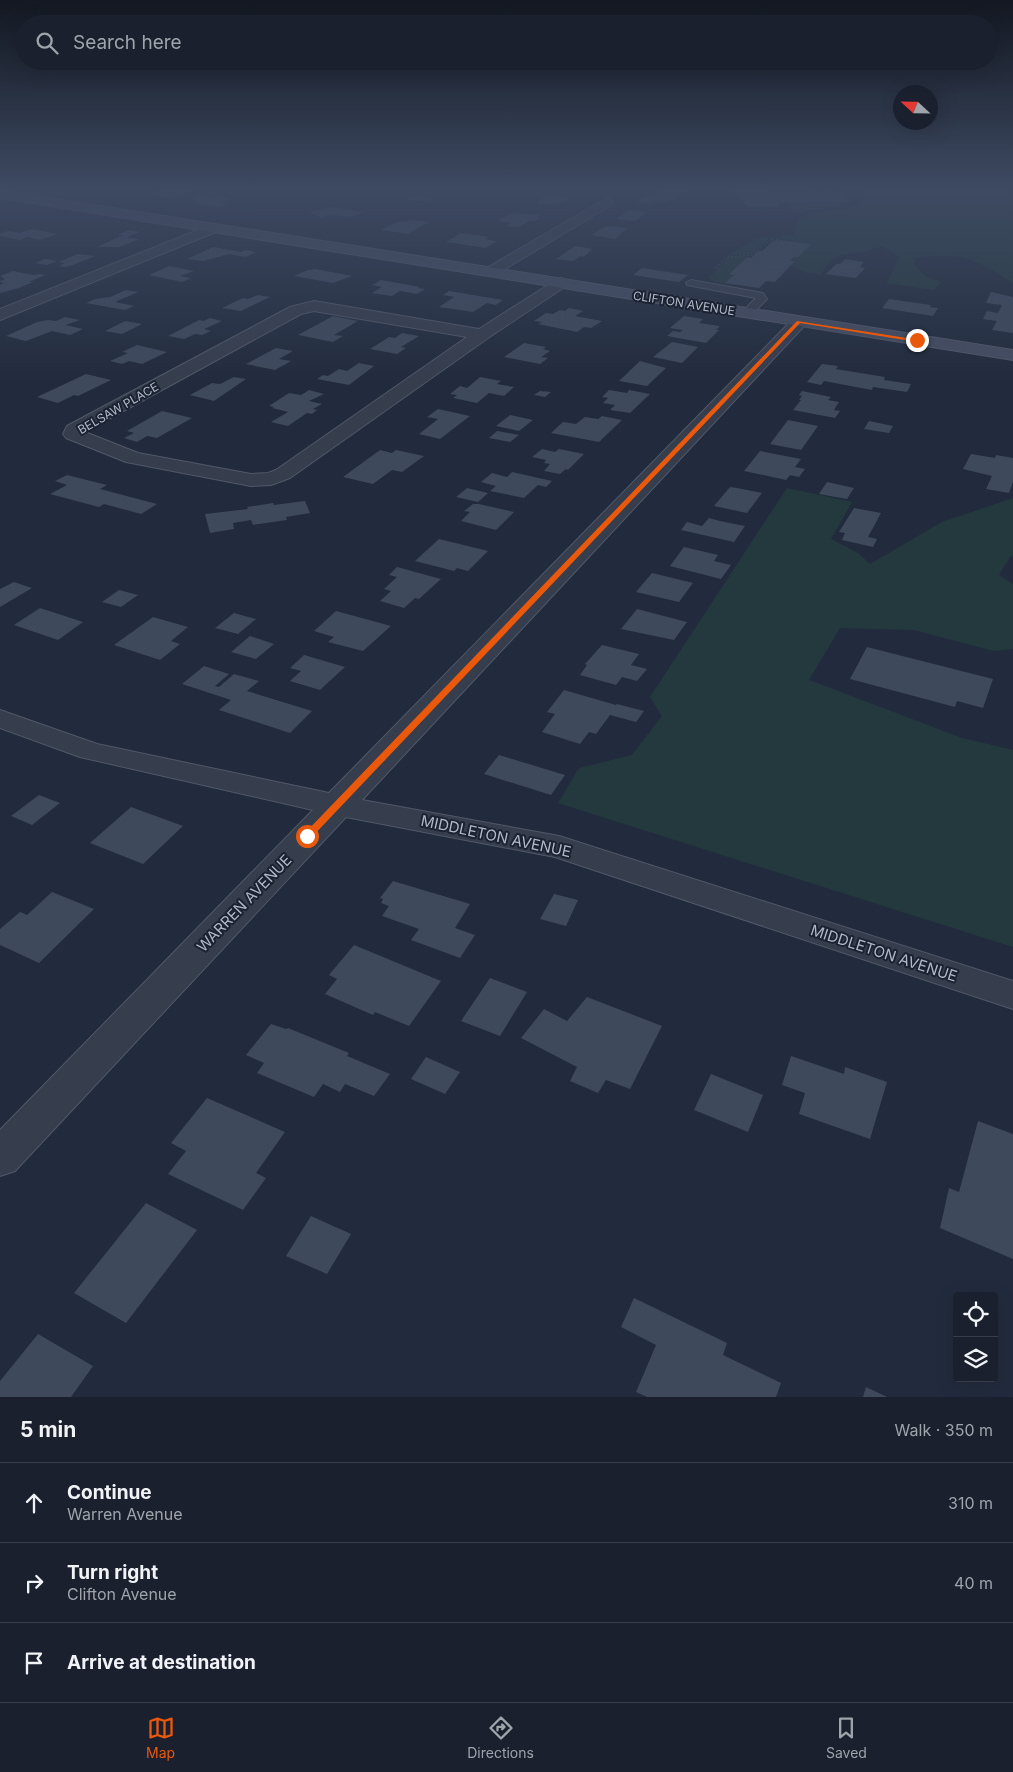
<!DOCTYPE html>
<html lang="en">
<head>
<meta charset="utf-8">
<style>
	:root { --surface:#1a202e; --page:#232836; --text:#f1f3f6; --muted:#9fa3aa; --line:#383e4a; --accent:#ea580c }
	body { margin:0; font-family:Inter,sans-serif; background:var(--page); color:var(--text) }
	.controls { position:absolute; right:15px; bottom:15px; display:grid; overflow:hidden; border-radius:5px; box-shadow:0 5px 20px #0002 }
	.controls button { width:45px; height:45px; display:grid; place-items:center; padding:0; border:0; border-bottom:1px solid var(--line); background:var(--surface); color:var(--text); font:25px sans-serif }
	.compass { position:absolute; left:893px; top:85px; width:45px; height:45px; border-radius:50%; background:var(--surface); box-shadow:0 5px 20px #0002; rotate:292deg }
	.stop { position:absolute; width:15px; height:15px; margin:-11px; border:4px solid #ea580c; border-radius:50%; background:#fff }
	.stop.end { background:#ea580c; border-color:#fff; box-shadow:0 1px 5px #0008 }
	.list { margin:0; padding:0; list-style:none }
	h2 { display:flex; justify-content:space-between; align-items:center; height:65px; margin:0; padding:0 20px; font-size:21px }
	h2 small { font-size:16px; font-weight:400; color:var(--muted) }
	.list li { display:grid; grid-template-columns:32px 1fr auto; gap:15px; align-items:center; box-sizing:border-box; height:80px; padding:0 20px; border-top:1px solid var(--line) }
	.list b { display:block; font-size:19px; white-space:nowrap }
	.list p { margin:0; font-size:16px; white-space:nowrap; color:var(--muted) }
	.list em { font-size:16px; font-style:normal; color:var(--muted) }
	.icon { flex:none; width:28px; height:28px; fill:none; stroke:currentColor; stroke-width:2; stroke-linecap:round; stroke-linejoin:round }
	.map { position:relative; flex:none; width:1013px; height:1397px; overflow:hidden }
	.search { position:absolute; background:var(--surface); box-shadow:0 5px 20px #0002; left:15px; right:15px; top:15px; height:55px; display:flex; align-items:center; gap:12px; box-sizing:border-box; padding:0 18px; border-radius:28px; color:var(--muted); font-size:19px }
	.sheet { height:305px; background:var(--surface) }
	nav { display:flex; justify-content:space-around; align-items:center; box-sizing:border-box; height:70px; border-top:1px solid var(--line); background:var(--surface); font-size:14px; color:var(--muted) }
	nav a { display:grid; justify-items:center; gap:2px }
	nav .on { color:var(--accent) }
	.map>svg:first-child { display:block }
	.green { fill:#24393e }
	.building { fill:#3e495c }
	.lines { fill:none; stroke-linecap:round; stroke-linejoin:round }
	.service-casing { stroke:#515868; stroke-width:2 }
	.minor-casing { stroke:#515868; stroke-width:2 }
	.secondary-casing { stroke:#515868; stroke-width:2 }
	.path { stroke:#42565b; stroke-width:1; stroke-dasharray:2 2; stroke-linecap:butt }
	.service { fill:#363d4d; fill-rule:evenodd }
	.minor { fill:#363d4d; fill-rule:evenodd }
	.secondary { fill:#444c60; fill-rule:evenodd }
	.route { fill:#ea580c }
	.labels { text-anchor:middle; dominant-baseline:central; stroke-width:4; stroke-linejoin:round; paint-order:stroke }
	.far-street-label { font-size:12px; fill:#b1b8c8; stroke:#1b2232 }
	.street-label { font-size:15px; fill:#b1b8c8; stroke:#1b2232 }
</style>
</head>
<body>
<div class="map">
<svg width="1013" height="1397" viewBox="0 0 1013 1397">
	<rect width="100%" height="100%" fill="#222b3d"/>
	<path class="green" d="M857 187H1013V283C975 258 960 252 915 258L914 264 924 275 941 282 934 290 887 283 899 257 882 246C876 248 869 251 863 252 840 255 833 252 821 275L804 272 790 266 794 262 790 261 810 244 778 239 773 236 794 235 797 221C814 204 848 217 864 199Z
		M846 202 835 207 798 212H793L787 204Z
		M763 236H769L770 238 752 254 726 256Z
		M737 256 747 257 729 273 734 275 726 283 736 285C727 285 715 284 708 278L729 257Z
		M787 488 852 502 831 539 858 553 870 564 942 522 1013 498V556L1010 557 999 575 1013 584V649L994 651 914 630 840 628 809 680 962 738 1013 750V947L558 803 579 768 632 755 662 716 650 697Z"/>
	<path class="building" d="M170 188 195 190 175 198 145 194Z
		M670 188 689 190 674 200H669L665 202 656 201 652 204 636 202 645 196H650L661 189 667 190Z
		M765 189 769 193 837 191 850 202 777 203 780 207H748L732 190Z
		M549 195 572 198 555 205 535 203Z
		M200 196 212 198 217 196 232 199 221 203 228 204 219 207 193 203 197 202 189 200Z
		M413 196 429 198H428L434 199 428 202 405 199Z
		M330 207 364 212 352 217 329 215 322 218 309 212Z
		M629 210 648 212 635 221 616 219Z
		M510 213 540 215 536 217 540 218 535 221H530L518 227 506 226 511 223 497 221Z
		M411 220 429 222 408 234 381 230 397 222Z
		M610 226 627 228 615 239 591 235 604 227Z
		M32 229 57 234 40 240 27 237 20 240 0 236V234L8 231 20 233Z
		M129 230 140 232 127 237 139 239 119 247H97L123 235H117Z
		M461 233 489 237 485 239 497 241 486 248 446 242Z
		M774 240 811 244 798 257H794L790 261H795L775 282 766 281 759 288 725 283 734 275 729 274 747 257 751 258 758 251H762Z
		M575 246 592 249 584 257 581 256 573 261 556 259Z
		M213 247 241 252 245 250 256 252 246 257 229 254 203 261 187 259Z
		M78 254 95 256 73 265 66 267 59 266 65 263 58 262Z
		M45 259 57 261 47 265 35 263Z
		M845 259 864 262 860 267 865 268 856 278 826 274 836 264H840Z
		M169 266 194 271 180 276 191 278 182 282 149 275Z
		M642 268 688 275 679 282 633 275Z
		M315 269 352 276 333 283 294 276 308 270Z
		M13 271 34 275 39 274 45 275 29 282H33L19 288 0 293V285L4 283 0 282V281L5 279 0 276Z
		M381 280 420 287 417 288 425 289 417 294 400 291 392 296 372 293 382 287 372 285Z
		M126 290 138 292 115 302 134 306 125 310 86 303 95 299 110 297Z
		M449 291 503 300 496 305 487 303 473 312 439 307 454 297 443 295Z
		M991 292 1013 297V333L992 330 997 321 983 319 987 311 998 313 1002 305 986 303Z
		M258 295 270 297 241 311 222 308 243 298 248 299Z
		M889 299 931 305 930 307 938 308 933 316 882 308Z
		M569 308 583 311 575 316 602 321 591 328 584 327 577 332 538 324 542 322 534 321 546 313 553 314 560 310 565 311Z
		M333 316 358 321 334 335 343 336 333 342 298 335Z
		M684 316 703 319 699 323 720 326 716 330H719L706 343 667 336 673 331 680 332 683 330 670 328Z
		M65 317 80 320 65 325 83 329 70 335 52 331 26 341 6 336 37 322 48 320 56 321Z
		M210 318 222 321 204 329 211 331 202 335 195 334 184 339 168 336 199 320 204 321Z
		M125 321 142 324 122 334 105 331Z
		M402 333 419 336 401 347 406 348 397 354 370 349 389 337 395 338Z
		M672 342 698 347 682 363 653 357Z
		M524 343 546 347 543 349 550 351 541 357 548 358 540 364 504 357Z
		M137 345 167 352 142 364 129 361 122 364 110 361 128 353 122 352Z
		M276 348 293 351 279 359 291 361 275 370 246 364Z
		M640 361 666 368 647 386 619 381Z
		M359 363 374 366 349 385 317 379 323 375 328 376 339 369 347 371Z
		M822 364 838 366 836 369 885 377 884 380 911 384 907 392 873 387 872 390 824 381 821 385 807 382Z
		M86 374 111 380 78 396 74 395 58 403 37 397Z
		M234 377 246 379 214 401 190 395 212 383 220 384Z
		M480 377 501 381 497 384 514 387 504 396 489 393 477 403 453 398 457 395 450 394 460 386 467 388Z
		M309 390 324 394 309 401 322 404 313 409 317 410 312 414 307 413 288 426 271 422 288 412 272 408 274 407 269 406 289 393 301 395Z
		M609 390 627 393 629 390 650 394 630 413 610 410 615 405 603 403 608 398 602 397Z
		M540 391 551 392 545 397 534 395Z
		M802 391 831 397 828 400 839 402 834 410 840 411 835 418 793 410 801 400H799L802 396 799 395Z
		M438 409 470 416 440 439 419 434 438 419 427 417Z
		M162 411 192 418 157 438 147 436 137 442 124 438 134 433 127 431Z
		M510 415 533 420 519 431 496 426Z
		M602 416 622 420 599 442 551 433 563 422 576 424 585 417 598 419Z
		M788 420 818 426 801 450 770 444Z
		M869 421 893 426 889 433 864 429Z
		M497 431 519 435 510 442 489 438Z
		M542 449 555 452 559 449 584 454 568 470 566 469 560 474 544 471 550 464 544 463 546 460 532 457Z
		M380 450 392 453 396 450 424 456 402 472 392 470 373 484 343 477Z
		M760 451 801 459 795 467 805 469 799 477 790 475 786 480 744 471Z
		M971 454 995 458 996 455 1013 458V482L1009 493 986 489 992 476 963 469Z
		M512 472 552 481 546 487 538 485 524 498 490 491 496 486 481 482 492 473 507 477Z
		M67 475 107 485 100 489 157 504 141 514 104 504 99 507 50 494 67 485 55 481Z
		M827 482 854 488 847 499 819 494Z
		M730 487 737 488 762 493 747 513 714 506Z
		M467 488 488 493 478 502 456 497Z
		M305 501 310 513 286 517 287 520 253 525 251 520 233 523 234 529 210 533 205 514 248 509 247 507 273 503 274 505Z
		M473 504H479L514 512 496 530 461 521 470 512 464 511Z
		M854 508 881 513 868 537 877 539 873 547 842 540 845 533 839 532Z
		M709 518 720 521 745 526 734 542 681 530 687 522 702 526Z
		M439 539 488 551 468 571 457 568 454 571 415 561Z
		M684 547 718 555 714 561 731 565 721 579 670 566Z
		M397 567 441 579 419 599 415 598 404 608 380 601 391 591 384 589 397 577 389 575Z
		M652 573 693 583 679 602 636 592Z
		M14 582 32 588 0 607V589Z
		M119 590 138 595 121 607 102 602Z
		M40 608 83 622 58 640 14 625Z
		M637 609 687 622 674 640 621 629Z
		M336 611 391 626 363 651 328 642 334 637 314 631Z
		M234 613 256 619 238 634 215 628Z
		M153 617 188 627 171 641 180 644 160 660 114 645Z
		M250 636 274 644 256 659 231 652Z
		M602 645 639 654 631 665 647 669 637 681 622 677 616 685 580 675 587 665 585 664Z
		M867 647 993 679 983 708 957 701 955 707 850 679Z
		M304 655 345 667 320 690 290 681 301 671 290 668Z
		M204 666 229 674 215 686 219 687 234 674 259 681 247 691 312 711 290 733 219 710 231 700 182 684Z
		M564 690 616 705 617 704 644 711 636 722 610 715 596 734 589 732 580 744 542 732 555 714 547 712Z
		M499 755 565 775 551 795 484 774Z
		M39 795 60 803 32 825 11 816Z
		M131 807 183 826 143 864 90 843Z
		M393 881 470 904 455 928 475 935 460 958 411 940 419 929 382 916 389 906 381 903 383 899 380 898Z
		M52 892 94 909 39 963 0 945V929L20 912 27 915Z
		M554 894 578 900 566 926 540 919Z
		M354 945 441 981 409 1026 375 1012 373 1015 325 994 337 979 329 975Z
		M490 978 527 992 500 1036 461 1021Z
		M587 997 662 1026 630 1089 606 1080 598 1093 570 1081 577 1067 521 1038 544 1009 567 1021Z
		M271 1024 286 1029 288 1028 349 1053 347 1056 390 1074 374 1096 345 1084 340 1092 323 1084 314 1097 257 1073 264 1063 246 1055Z
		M791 1056 844 1074 845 1067 887 1082 870 1139 799 1114 805 1093 782 1085Z
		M426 1057 460 1072 445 1094 411 1079Z
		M711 1074 763 1095 748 1132 694 1110Z
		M207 1098 285 1132 256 1173 266 1178 243 1210 168 1174 186 1151 171 1143Z
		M978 1121 1013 1134V1259L940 1228 949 1188 959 1192Z
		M146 1203 197 1230 126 1323 74 1293Z
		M311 1216 351 1234 327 1274 286 1256Z
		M634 1298 727 1343 723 1355 781 1383 776 1397H647L636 1392 656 1345 621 1327Z
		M38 1334 93 1366 71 1397H0V1381Z
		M866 1387 887 1397H863Z"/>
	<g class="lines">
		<g class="service-casing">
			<path id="service" d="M691 280 763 293 767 299 751 315H743L742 313 743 311 756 298 687 285 686 283Z"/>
		</g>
		<g class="minor-casing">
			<path id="minor" d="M607 198 611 199 613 202 611 205 495 275H485L483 272 485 269Z
				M213 224 220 228 218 231 0 320V309Z
				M561 278 566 280 569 283 566 286 488 338 290 478 271 485 251 486 126 462 66 438 63 434 67 426 290 307 314 301 479 329 556 280ZM314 311 467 337 276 470 268 473 251 474 138 453 85 432 301 314Z
				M799 317 805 319 807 322 805 325 362 800 559 836 1013 981V1009L555 857 346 817 15 1171 0 1176V1130L313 810 80 757 0 728V710L97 744 329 793 793 319Z"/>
		</g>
		<g class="secondary-casing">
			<path id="secondary" d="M0 190 1013 350V360L0 198Z"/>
		</g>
		<path class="path" d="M772 239 798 243
			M715 268 728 257 752 255 772 239 771 236"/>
		<use href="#service" class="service"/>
		<use href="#minor" class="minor"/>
		<use href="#secondary" class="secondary"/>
	</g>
	<linearGradient id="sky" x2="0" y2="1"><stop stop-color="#131822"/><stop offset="0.49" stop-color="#3e4a62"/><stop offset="1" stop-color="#3e4a62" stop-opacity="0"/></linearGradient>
	<rect width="1013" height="383" fill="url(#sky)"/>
	<path class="route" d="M797 321 920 340 917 342 800 323 311 838H304V834Z"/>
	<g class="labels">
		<g class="far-street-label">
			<text transform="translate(684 303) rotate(9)">CLIFTON AVENUE</text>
			<text transform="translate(118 408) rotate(-30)">BELSAW PLACE</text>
		</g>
		<g class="street-label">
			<text transform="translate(496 836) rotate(12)">MIDDLETON AVENUE</text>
			<text transform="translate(244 903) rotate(-46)">WARREN AVENUE</text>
			<text transform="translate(884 953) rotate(18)">MIDDLETON AVENUE</text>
		</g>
	</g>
</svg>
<div class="controls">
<button><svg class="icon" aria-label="locate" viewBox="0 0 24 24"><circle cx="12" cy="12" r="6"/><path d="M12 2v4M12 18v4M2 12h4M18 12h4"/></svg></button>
<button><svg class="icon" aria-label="layers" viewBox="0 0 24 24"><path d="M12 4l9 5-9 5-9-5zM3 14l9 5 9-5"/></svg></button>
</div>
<svg class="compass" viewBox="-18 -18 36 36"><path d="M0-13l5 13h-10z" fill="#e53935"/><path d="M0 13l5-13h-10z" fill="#9fa3aa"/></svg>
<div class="stop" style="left:307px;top:836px"></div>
<div class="stop end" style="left:917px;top:340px"></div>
<div class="search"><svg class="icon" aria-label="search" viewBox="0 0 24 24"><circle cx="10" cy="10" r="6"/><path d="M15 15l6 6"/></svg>Search here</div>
</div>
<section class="sheet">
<h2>5 min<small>Walk · 350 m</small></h2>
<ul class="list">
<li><svg class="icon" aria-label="ahead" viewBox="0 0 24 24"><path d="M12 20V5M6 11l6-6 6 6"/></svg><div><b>Continue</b><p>Warren Avenue</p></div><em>310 m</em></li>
<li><svg class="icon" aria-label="right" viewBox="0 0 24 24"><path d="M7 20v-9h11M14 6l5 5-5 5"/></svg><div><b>Turn right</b><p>Clifton Avenue</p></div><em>40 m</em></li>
<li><svg class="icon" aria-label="arrive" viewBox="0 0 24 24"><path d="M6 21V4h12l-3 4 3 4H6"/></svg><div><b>Arrive at destination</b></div></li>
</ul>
</section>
<nav>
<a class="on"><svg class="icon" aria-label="map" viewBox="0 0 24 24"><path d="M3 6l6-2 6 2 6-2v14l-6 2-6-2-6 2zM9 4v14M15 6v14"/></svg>Map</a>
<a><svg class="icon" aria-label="directions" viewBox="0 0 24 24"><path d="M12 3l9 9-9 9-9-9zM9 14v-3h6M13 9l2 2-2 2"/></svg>Directions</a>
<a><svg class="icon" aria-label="saved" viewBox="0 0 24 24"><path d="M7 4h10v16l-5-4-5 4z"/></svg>Saved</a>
</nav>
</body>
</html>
